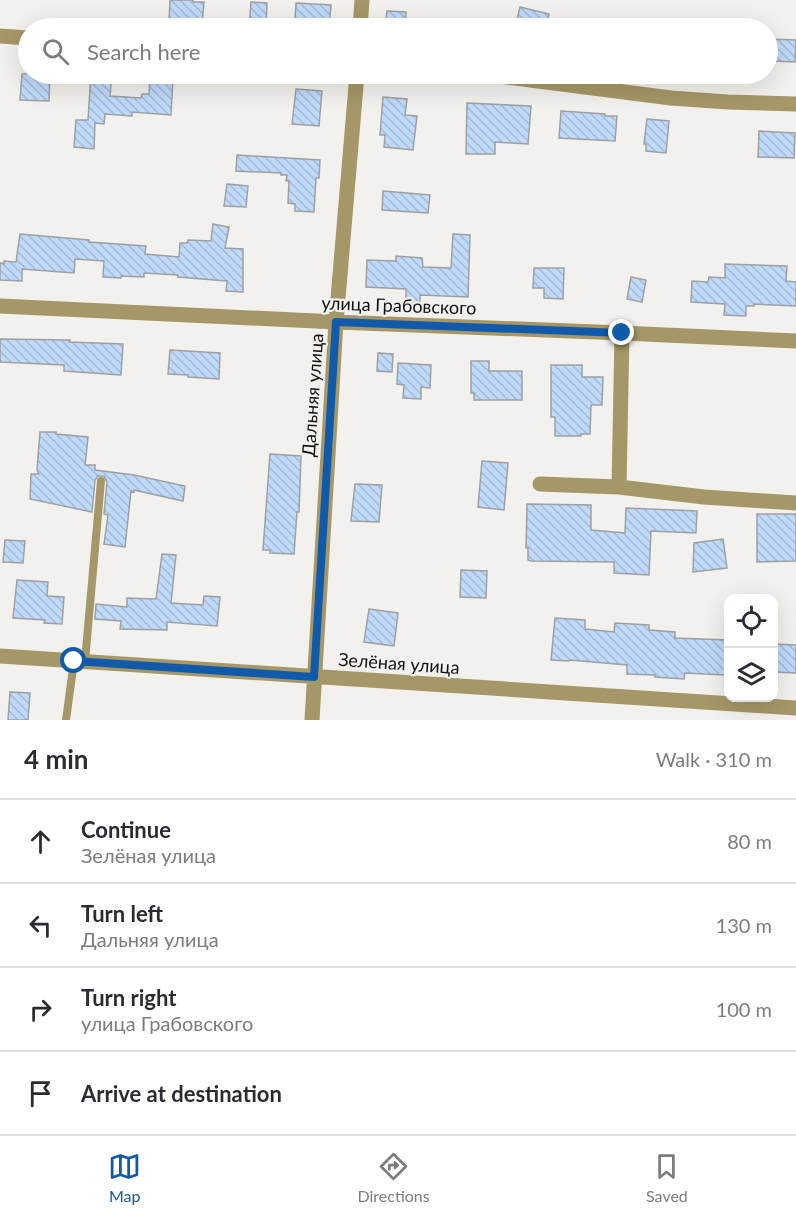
<!DOCTYPE html>
<html lang="en">
<head>
<meta charset="utf-8">
<style>
	:root { --surface:#fff; --page:#f7f7f7; --text:#2b2b33; --muted:#7c7c81; --line:#e1e1e2; --accent:#115aa9 }
	body { margin:0; font-family:Lato,sans-serif; background:var(--page); color:var(--text) }
	.controls { position:absolute; right:18px; bottom:18px; display:grid; overflow:hidden; border-radius:12px; box-shadow:0 6px 24px #0002 }
	.controls button { width:54px; height:54px; display:grid; place-items:center; padding:0; border:0; border-bottom:2px solid var(--line); background:var(--surface); color:var(--text); font:30px sans-serif }
	.stop { position:absolute; width:18px; height:18px; margin:-14px; border:4px solid #115aa9; border-radius:50%; background:#fff }
	.stop.end { background:#115aa9; border-color:#fff; box-shadow:0 2px 6px #0008 }
	.list { margin:0; padding:0; list-style:none }
	h2 { display:flex; justify-content:space-between; align-items:center; height:78px; margin:0; padding:0 24px; font-size:26px }
	h2 small { font-size:20px; font-weight:400; color:var(--muted) }
	.list li { display:grid; grid-template-columns:39px 1fr auto; gap:18px; align-items:center; box-sizing:border-box; height:84px; padding:0 24px; border-top:2px solid var(--line) }
	.list b { display:block; font-size:22px; white-space:nowrap }
	.list p { margin:0; font-size:20px; white-space:nowrap; color:var(--muted) }
	.list em { font-size:20px; font-style:normal; color:var(--muted) }
	.icon { flex:none; width:33px; height:33px; fill:none; stroke:currentColor; stroke-width:2; stroke-linecap:round; stroke-linejoin:round }
	.map { position:relative; flex:none; width:796px; height:720px; overflow:hidden }
	.search { position:absolute; background:var(--surface); box-shadow:0 6px 24px #0002; left:18px; right:18px; top:18px; height:66px; display:flex; align-items:center; gap:15px; box-sizing:border-box; padding:0 21px; border-radius:33px; color:var(--muted); font-size:22px }
	.sheet { height:414px; background:var(--surface) }
	nav { display:flex; justify-content:space-around; align-items:center; box-sizing:border-box; height:84px; border-top:2px solid var(--line); background:var(--surface); font-size:16px; color:var(--muted) }
	nav a { display:grid; justify-items:center; gap:3px }
	nav .on { color:var(--accent) }
	.map>svg:first-child { display:block }
	.building { fill:url(#building-back-hatch); stroke:#9ea0a4; stroke-width:1.5 }
	.lines { fill:none; stroke-linecap:round; stroke-linejoin:round }
	.lane { stroke:#a59767; stroke-width:8 }
	.street { stroke:#a59767; stroke-width:15 }
	.route { stroke:#115aa9; stroke-width:8 }
	.labels { text-anchor:middle; dominant-baseline:central; stroke-width:4.5; stroke-linejoin:round; paint-order:stroke }
	.street-label { font-size:18px; fill:#111110; stroke:#f2f1ed }
</style>
</head>
<body>
<div class="map">
<svg width="796" height="720" viewBox="0 0 796 720">
	<defs>
		<pattern id="building-back-hatch" width="6" height="6" patternUnits="userSpaceOnUse" patternTransform="scale(1.5)"><rect width="6" height="6" fill="#c0dafb"/><path d="M-1 5l2 2M0 0l6 6M5-1l2 2" fill="none" stroke="#a4bad6"/></pattern>
	</defs>
	<rect width="100%" height="100%" fill="#f2f1ed"/>
	<path class="building" d="M170 0H193V2H204L202 24 169 22Z
		M251 2 267 3 266 28H249Z
		M296 3 331 5 329 28H298L299 20H295Z
		M520 7 549 14 545 28H515Z
		M387 11 406 12 405 28H385Z
		M768 39 796 40 795 62 773 61V60H768Z
		M22 74H50L49 101 20 100Z
		M91 74H112L110 96 141 98 142 94H149L150 77 173 78 171 115 132 112V116L105 114 104 124 95 123 94 149 74 147 76 120H88Z
		M296 89 322 91 319 126 292 124Z
		M383 97 407 99 405 115 417 116 413 150 384 147 385 135H380Z
		M467 103 531 106 528 144 495 142V154H466Z
		M561 111 605 114V116H617L615 141 559 138Z
		M647 119 669 121 666 153 646 151V144H644Z
		M759 131 795 133 794 158 758 157Z
		M237 155 320 160 319 178H316L314 212 295 211V204L288 203 289 181H286L287 175H281V173L236 171Z
		M227 184 248 186 246 207 224 206Z
		M383 191 430 195 428 213 382 210Z
		M213 224 229 227 225 248 243 249V292L226 291 227 281 178 277V275L144 273V277L121 276V278L103 277 104 261 75 259 74 273 22 269V281L0 280V263L4 264V261L16 262 20 234 89 240V242L146 246 145 254 179 257 180 243H187L188 240 211 241Z
		M453 234 470 235 468 297 420 295V303L406 302V289L366 287 367 260 396 261V256L422 258 423 267 451 268Z
		M725 264 787 266 786 281 796 282V306L754 304V306H746V316L724 315 725 304 691 302 692 281 708 282 709 277 725 278Z
		M534 268H564L563 299 544 298V288H533Z
		M631 277 646 280 642 302 627 299Z
		M0 339 70 340 69 342 123 344 121 375 64 371V365L0 362Z
		M170 350 220 353 219 379 188 377V375L168 374Z
		M378 353 393 354 392 372 377 371Z
		M471 361H489V371H522V400H474V393H471Z
		M398 363 431 365 430 388 421 387V399L403 398 404 385 397 384Z
		M551 365H582V377H603L602 405H591L590 434H581V436H555V417H551Z
		M40 432H56V434L88 437 85 465H95V470L134 475 185 486 183 501 134 490V492L131 491 125 547 104 544 108 515 104 514 107 482 104 476H98L95 480 92 512 30 499 31 474H39L37 470Z
		M270 454 301 456 299 512H297L294 554 270 553V550H263Z
		M482 461 508 463 504 510 478 507Z
		M355 484 382 485 379 522 351 521Z
		M527 504 591 505V530L625 533 626 508 697 511 696 533 651 531 649 575 614 573V562L531 561 528 560V548H526Z
		M757 514H796V561L757 562Z
		M723 539 727 568 693 572 694 543Z
		M5 540 25 541 23 563 3 562Z
		M162 554 176 555 171 603 203 605 204 596 220 597 217 626 167 622V630L120 629 121 621 95 619 96 604 127 607V598L156 599Z
		M461 570 487 571 486 598 460 597Z
		M17 580 48 582 47 596 64 597 62 624 44 623 45 620 13 618Z
		M369 609 398 613 394 646 364 642Z
		M555 618 585 620V629L614 632 615 623 649 625V630L675 632V638L729 640V668H725V675L685 673 684 679 655 677V675L627 674V665L570 660 569 661 551 660Z
		M774 644 796 645V673L774 672Z
		M10 692 30 693 28 720H8Z"/>
	<g class="lines">
		<path class="lane" d="M85 661 101 481
			M66 720 74 661"/>
		<path class="street" d="M360 28 362 0
			M0 36 28 38
			M484 74 671 98 728 102 796 104
			M0 306 336 322 622 333 796 341
			M540 484 619 487 704 497 796 503
			M619 487 622 333
			M0 656 796 708
			M312 720 336 322 357 74"/>
	</g>
	<g class="lines">
		<path class="route" d="M74 661 314 677 336 322 622 333"/>
	</g>
	<g class="labels">
		<g class="street-label">
			<text transform="translate(399 305) rotate(2)">улица Грабовского</text>
			<text transform="translate(312 395) rotate(-86)">Дальняя улица</text>
			<text transform="translate(399 663) rotate(4)">Зелёная улица</text>
		</g>
	</g>
</svg>
<div class="controls">
<button><svg class="icon" aria-label="locate" viewBox="0 0 24 24"><circle cx="12" cy="12" r="6"/><path d="M12 2v4M12 18v4M2 12h4M18 12h4"/></svg></button>
<button><svg class="icon" aria-label="layers" viewBox="0 0 24 24"><path d="M12 4l9 5-9 5-9-5zM3 14l9 5 9-5"/></svg></button>
</div>
<div class="stop" style="left:74px;top:661px"></div>
<div class="stop end" style="left:622px;top:333px"></div>
<div class="search"><svg class="icon" aria-label="search" viewBox="0 0 24 24"><circle cx="10" cy="10" r="6"/><path d="M15 15l6 6"/></svg>Search here</div>
</div>
<section class="sheet">
<h2>4 min<small>Walk · 310 m</small></h2>
<ul class="list">
<li><svg class="icon" aria-label="ahead" viewBox="0 0 24 24"><path d="M12 20V5M6 11l6-6 6 6"/></svg><div><b>Continue</b><p>Зелёная улица</p></div><em>80 m</em></li>
<li><svg class="icon" aria-label="left" viewBox="0 0 24 24"><path d="M17 20v-9H6M10 6l-5 5 5 5"/></svg><div><b>Turn left</b><p>Дальняя улица</p></div><em>130 m</em></li>
<li><svg class="icon" aria-label="right" viewBox="0 0 24 24"><path d="M7 20v-9h11M14 6l5 5-5 5"/></svg><div><b>Turn right</b><p>улица Грабовского</p></div><em>100 m</em></li>
<li><svg class="icon" aria-label="arrive" viewBox="0 0 24 24"><path d="M6 21V4h12l-3 4 3 4H6"/></svg><div><b>Arrive at destination</b></div></li>
</ul>
</section>
<nav>
<a class="on"><svg class="icon" aria-label="map" viewBox="0 0 24 24"><path d="M3 6l6-2 6 2 6-2v14l-6 2-6-2-6 2zM9 4v14M15 6v14"/></svg>Map</a>
<a><svg class="icon" aria-label="directions" viewBox="0 0 24 24"><path d="M12 3l9 9-9 9-9-9zM9 14v-3h6M13 9l2 2-2 2"/></svg>Directions</a>
<a><svg class="icon" aria-label="saved" viewBox="0 0 24 24"><path d="M7 4h10v16l-5-4-5 4z"/></svg>Saved</a>
</nav>
</body>
</html>
